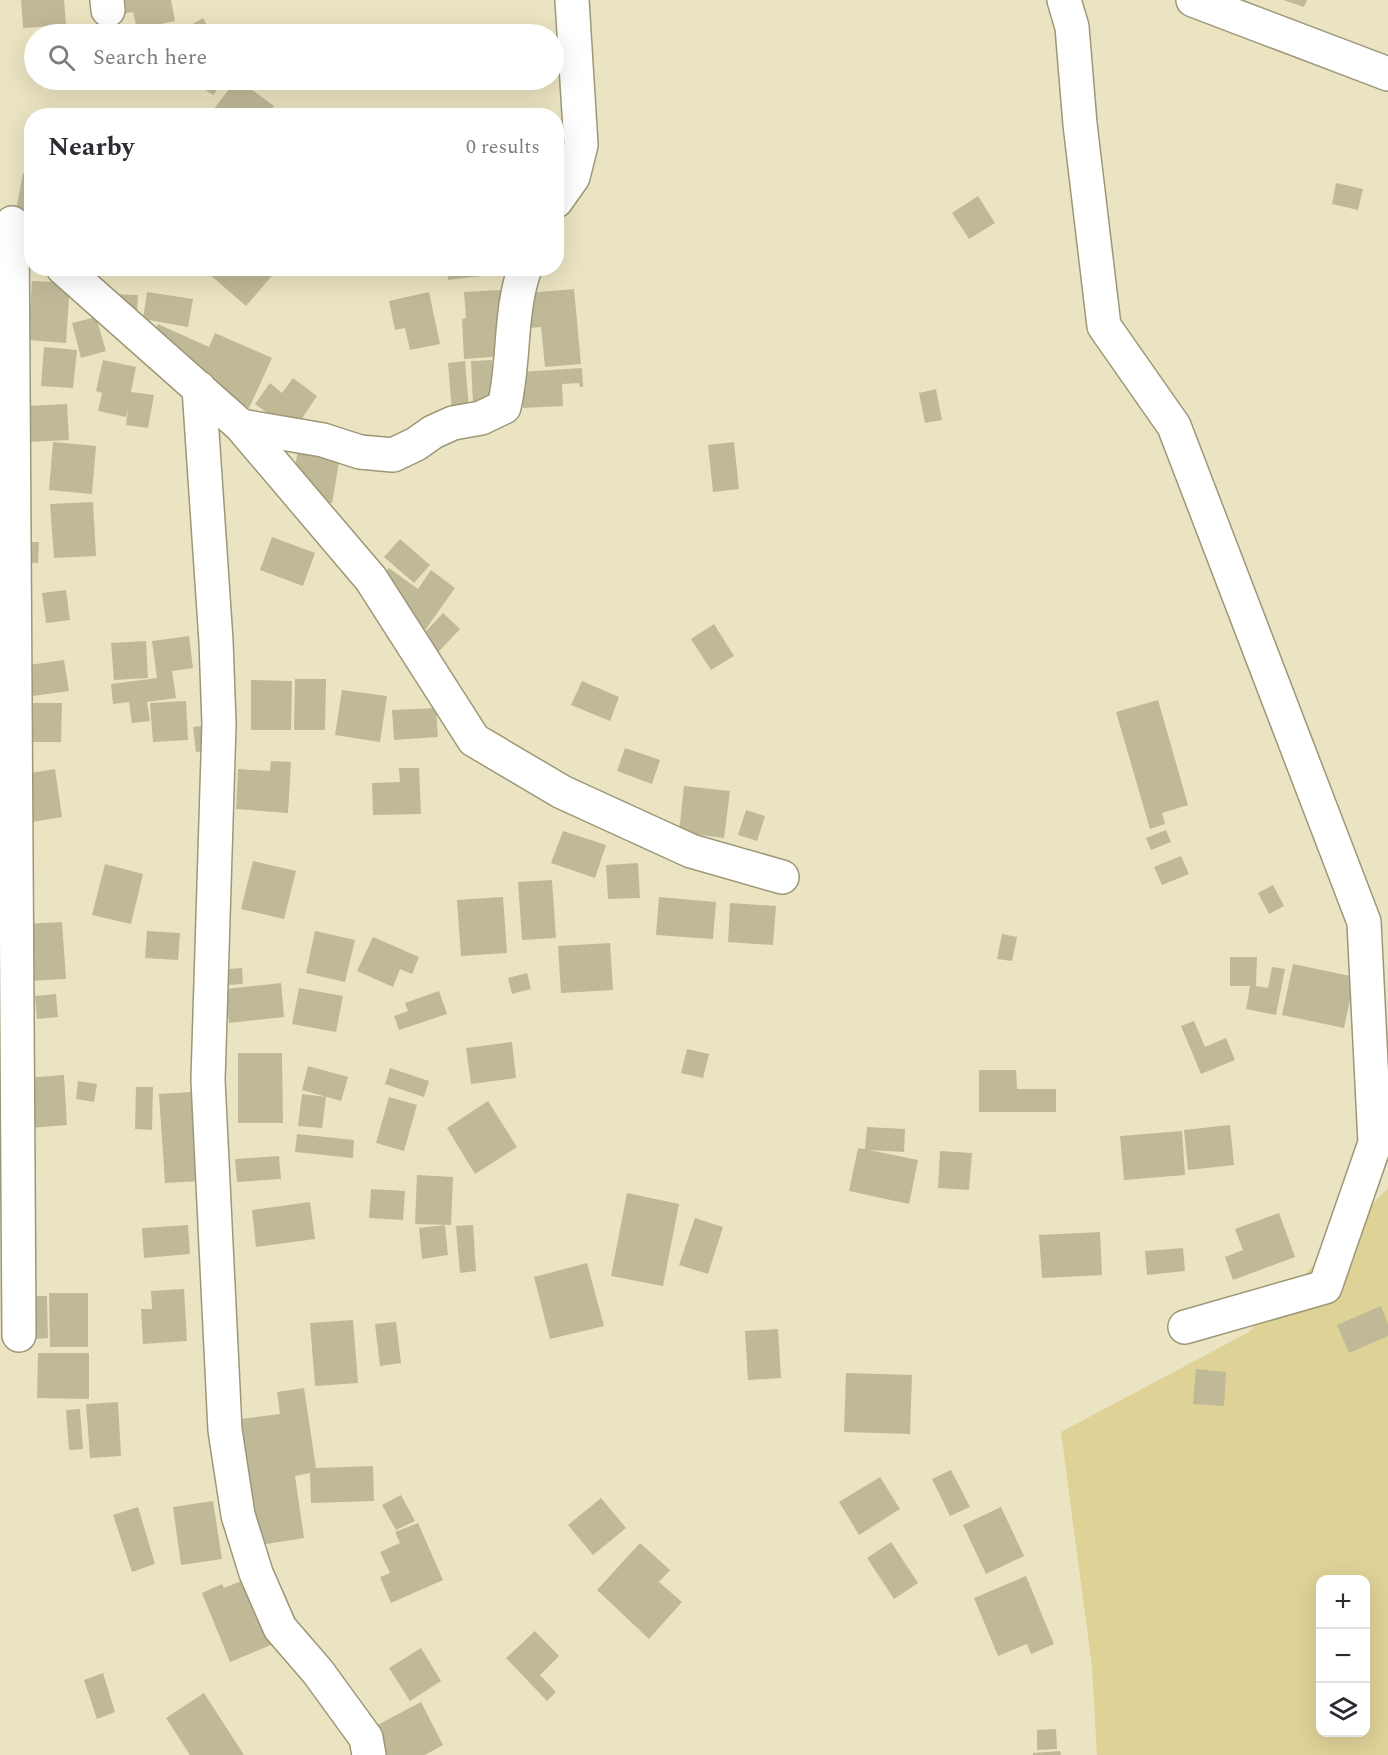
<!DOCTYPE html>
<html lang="en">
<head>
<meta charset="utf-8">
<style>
	:root { --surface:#fff; --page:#f2f2f3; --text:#2b2b33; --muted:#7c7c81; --line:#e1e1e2 }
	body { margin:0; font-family:Spectral,serif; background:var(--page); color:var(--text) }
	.controls { position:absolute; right:18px; bottom:18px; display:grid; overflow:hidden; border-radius:12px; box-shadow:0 6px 24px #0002 }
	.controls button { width:54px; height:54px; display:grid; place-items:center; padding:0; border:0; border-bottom:2px solid var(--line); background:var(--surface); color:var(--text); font:30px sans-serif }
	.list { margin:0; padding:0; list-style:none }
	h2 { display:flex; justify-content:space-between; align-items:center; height:78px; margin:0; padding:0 24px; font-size:26px }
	h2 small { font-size:20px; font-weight:400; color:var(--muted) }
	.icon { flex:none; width:33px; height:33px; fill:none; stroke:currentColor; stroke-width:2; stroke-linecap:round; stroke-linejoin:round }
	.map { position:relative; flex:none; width:1388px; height:1755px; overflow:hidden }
	.search { position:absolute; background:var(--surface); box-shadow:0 6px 24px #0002; left:24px; top:24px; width:540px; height:66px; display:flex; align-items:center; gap:15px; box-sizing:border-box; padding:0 21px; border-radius:33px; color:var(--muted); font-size:22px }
	.panel { position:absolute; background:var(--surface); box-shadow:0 6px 24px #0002; left:24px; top:108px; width:540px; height:168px; border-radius:24px }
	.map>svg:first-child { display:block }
	.green { fill:#ded297; fill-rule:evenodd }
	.building { fill:#c0b998 }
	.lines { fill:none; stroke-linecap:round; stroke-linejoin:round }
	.street-casing { stroke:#9e9777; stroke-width:36 }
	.street { stroke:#fff; stroke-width:33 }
</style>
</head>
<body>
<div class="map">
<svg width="1388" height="1755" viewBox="0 0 1388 1755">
	<rect width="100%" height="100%" fill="#ebe4c2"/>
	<path class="green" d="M1388 1188V1755H1097L1092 1667 1061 1432 1249 1332ZM1320 1580H1366V1732H1320Z"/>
	<path class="building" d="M21 0H64L66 25 23 28Z
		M119 0H171L175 21 137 29 133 12 121 14Z
		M1283 0H1307L1304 7Z
		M203 18 212 34H175Z
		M92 24 93 34H63L62 27Z
		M196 80H225L213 95 194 82Z
		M236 80H239L274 106 266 116H212L210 114Z
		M23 173 32 174V226L14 222Z
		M1336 183 1363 189 1358 210 1332 204Z
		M978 196 995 223 969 239 952 213Z
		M211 268H275L277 270 246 306 208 273Z
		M447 268H497L498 274 448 280Z
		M32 281 70 283 66 343 28 340Z
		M574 289 581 364 545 367 541 327 530 328 527 293Z
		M501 290 506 356 464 359 462 319 466 318 464 292Z
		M147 292 193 299 188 327 143 319Z
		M429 292 440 344 410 350 405 328 395 330 389 301Z
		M112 294 138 295 137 316Z
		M96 317 106 351 81 358 72 323Z
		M158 324 209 347 215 333 272 358 249 408 142 360Z
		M44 347 77 350 73 388 41 386Z
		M103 360 136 367 131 392 154 395 148 428 126 425 128 408 126 417 98 411 102 393 96 391Z
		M492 360 495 402 473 403 471 361Z
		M465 361 469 409 452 411 448 363Z
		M582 368 583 387H580L579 383 562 384 563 406 523 408 521 372Z
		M293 378 317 396 293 432 255 404 270 383 282 393Z
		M936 389 942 420 925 423 919 393Z
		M67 404 69 440 28 442 26 406Z
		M53 442 96 446 92 494 49 490Z
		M734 442 739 489 713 492 708 445Z
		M298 450 340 457 332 503 290 495Z
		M93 502 96 556 54 558 50 504Z
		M272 537 315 553 303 586 260 570Z
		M400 539 430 565 414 583 384 557Z
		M22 542H39L38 563 21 562Z
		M389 568 418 589 431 570 455 588 421 636 368 597Z
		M66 590 70 620 46 623 42 593Z
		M443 613 460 629 430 661 413 645Z
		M714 624 734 656 711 670 691 639Z
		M189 636 193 668 172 671 176 698 147 702 150 721 132 723 129 702 113 704 111 684 157 678 152 641Z
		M146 641 148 678 114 680 111 643Z
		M64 660 69 691 26 697 22 666Z
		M295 679H326L325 730H294Z
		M251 680 292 681 291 730H251Z
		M582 681 619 697 610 721 571 705Z
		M342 690 387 696 380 742 335 735Z
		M1158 700 1188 805 1162 813 1165 824 1150 829 1116 712Z
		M186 701 188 740 153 742 150 703Z
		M32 703H62L61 742H31Z
		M436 708 438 737 394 740 392 710Z
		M209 725 213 750 196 752 193 727Z
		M625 748 660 760 652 784 617 771Z
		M271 761 291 762 288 813 236 809 238 769 270 771Z
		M399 768H419L421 814 373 815 372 783 400 782Z
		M55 769 62 817 32 822 25 774Z
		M684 786 730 791 724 838 679 832Z
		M746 810 765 816 757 841 738 835Z
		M1166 830 1171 842 1151 850 1146 838Z
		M563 831 606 845 595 878 551 863Z
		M1181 856 1189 874 1162 885 1154 867Z
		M253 861 296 871 284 919 241 909Z
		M638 863 640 898 608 899 606 865Z
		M105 864 143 874 131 924 92 915Z
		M552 880 556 938 522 940 518 882Z
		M1273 885 1284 906 1269 914 1258 893Z
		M503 897 507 953 461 956 457 900Z
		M659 897 716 902 713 939 656 935Z
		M730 903 776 906 773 945 728 942Z
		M62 922 66 979 29 981 25 924Z
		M147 931 180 933 178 960 145 958Z
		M315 931 355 940 345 982 306 973Z
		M1002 934 1017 937 1012 961 997 959Z
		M373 937 419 957 412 974 400 969 393 987 357 971Z
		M610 943 613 990 561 993 558 946Z
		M1230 957H1257L1256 986 1268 988 1272 967 1285 969 1276 1015 1246 1009 1250 986H1230Z
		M1293 964 1355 977 1344 1028 1282 1015Z
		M242 968 243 984 228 985 227 969Z
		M527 973 531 989 512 994 508 978Z
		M281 983 284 1017 229 1023 225 989Z
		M299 988 343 996 336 1032 292 1024Z
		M439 991 447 1014 399 1030 394 1016 408 1011 405 1003Z
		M56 994 58 1017 37 1019 35 996Z
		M1194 1021 1205 1047 1226 1038 1235 1060 1201 1074 1181 1026Z
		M512 1042 516 1078 471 1084 466 1048Z
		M687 1049 709 1054 703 1078 681 1073Z
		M238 1053H282L283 1123H238Z
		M308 1066 348 1077 341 1101 302 1090Z
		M390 1068 429 1081 424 1097 385 1084Z
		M979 1070H1016L1017 1089H1056V1112H979Z
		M64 1075 67 1125 29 1128 25 1078Z
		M78 1081 97 1084 94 1102 76 1099Z
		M136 1087H153L152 1130 135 1129Z
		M207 1091 202 1181 165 1183 159 1094Z
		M302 1094 326 1097 322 1128 298 1126Z
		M389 1097 417 1105 404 1151 376 1143Z
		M488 1101 517 1147 475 1174 447 1128Z
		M1230 1125 1234 1165 1188 1170 1184 1130Z
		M867 1127 905 1129 904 1152 869 1150 918 1160 909 1204 849 1191 858 1148 865 1149Z
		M1182 1131 1185 1175 1124 1180 1120 1136Z
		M297 1134 354 1140 353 1158 295 1152Z
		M940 1151 972 1153 969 1190 938 1188Z
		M279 1156 281 1179 237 1182 235 1159Z
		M417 1175 453 1177 451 1225 415 1224Z
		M371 1189 405 1191 403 1220 369 1218Z
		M627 1193 679 1204 663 1286 611 1276Z
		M310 1202 315 1239 256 1247 252 1210Z
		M1279 1213 1295 1257 1233 1280 1225 1257 1243 1250 1235 1229Z
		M695 1218 723 1227 708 1274 679 1265Z
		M188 1225 190 1254 144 1258 142 1228Z
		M445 1225 448 1255 422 1259 419 1228Z
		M473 1225 476 1271 460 1273 456 1226Z
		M1100 1232 1102 1275 1042 1278 1039 1235Z
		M1183 1248 1185 1271 1147 1275 1145 1251Z
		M587 1263 604 1326 550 1339 534 1277Z
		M184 1289 187 1341 143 1344 141 1309H152L151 1291Z
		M49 1293H88V1347H50Z
		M32 1296H47L48 1338 34 1339Z
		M1381 1306 1388 1324V1336L1349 1353 1337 1325Z
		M353 1320 358 1383 315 1386 310 1323Z
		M396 1322 401 1363 380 1366 375 1324Z
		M778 1329 781 1378 748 1380 745 1331Z
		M38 1353H89V1399L37 1398Z
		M1196 1369 1226 1372 1224 1406 1193 1404Z
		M846 1373 912 1375 910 1434 844 1432Z
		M304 1388 316 1468 373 1466 374 1501 311 1503 310 1473 295 1476 304 1538 260 1545 241 1419 280 1414 277 1392Z
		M118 1402 121 1456 90 1458 86 1404Z
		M80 1409 83 1449 69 1450 66 1410Z
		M951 1470 970 1507 950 1516 932 1479Z
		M880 1477 900 1509 859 1535 839 1502Z
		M401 1495 415 1521 396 1530 382 1505Z
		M601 1498 626 1528 593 1555 568 1525Z
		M213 1501 222 1559 181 1565 173 1507Z
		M138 1507 155 1564 132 1572 113 1515Z
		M1001 1507 1024 1556 986 1574 963 1525Z
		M418 1523 443 1580 391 1603 380 1577 390 1573 380 1552 400 1543 395 1532Z
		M891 1542 918 1583 894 1599 867 1558Z
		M640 1543 670 1570 659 1582 682 1602 649 1639 597 1590Z
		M256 1575 283 1640 230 1662 202 1593 222 1584 224 1588Z
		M1026 1576 1054 1644 1031 1654 1027 1644 998 1656 974 1598Z
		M535 1631 559 1656 540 1675 556 1692 547 1701 506 1658Z
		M421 1648 441 1681 410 1701 389 1668Z
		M103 1673 115 1712 97 1719 84 1680Z
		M204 1693 244 1755H190L166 1718Z
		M421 1702 443 1745 425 1755H384L370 1729Z
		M1056 1729 1057 1749 1037 1750V1730Z
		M1060 1751 1061 1755H1033V1753Z"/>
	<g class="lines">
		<g class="street-casing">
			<path id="street" d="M107 0 108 10
				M1064 0 1072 27 1080 124 1104 326 1174 426 1364 922 1375 1143 1325 1287 1185 1327
				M1193 0 1388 74
				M556 201 573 177 581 145 572 0
				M12 223 19 1335
				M63 268 241 426 371 579 474 740 562 792 691 851 782 877
				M199 388 216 641 219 724 208 1080 225 1430 238 1515 256 1573 280 1628 318 1672 366 1738 369 1755
				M241 426 323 440 360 452 393 455 416 444 433 432 453 423 481 418 504 407C515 362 509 312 525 268"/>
		</g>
		<use href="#street" class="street"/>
	</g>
</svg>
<div class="controls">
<button>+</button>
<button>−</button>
<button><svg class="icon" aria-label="layers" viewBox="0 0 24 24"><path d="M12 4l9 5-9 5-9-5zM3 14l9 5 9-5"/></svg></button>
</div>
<div class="search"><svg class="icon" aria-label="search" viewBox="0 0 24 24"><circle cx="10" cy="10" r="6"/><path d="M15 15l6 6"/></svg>Search here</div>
<section class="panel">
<h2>Nearby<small>0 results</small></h2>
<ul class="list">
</ul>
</section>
</div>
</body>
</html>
